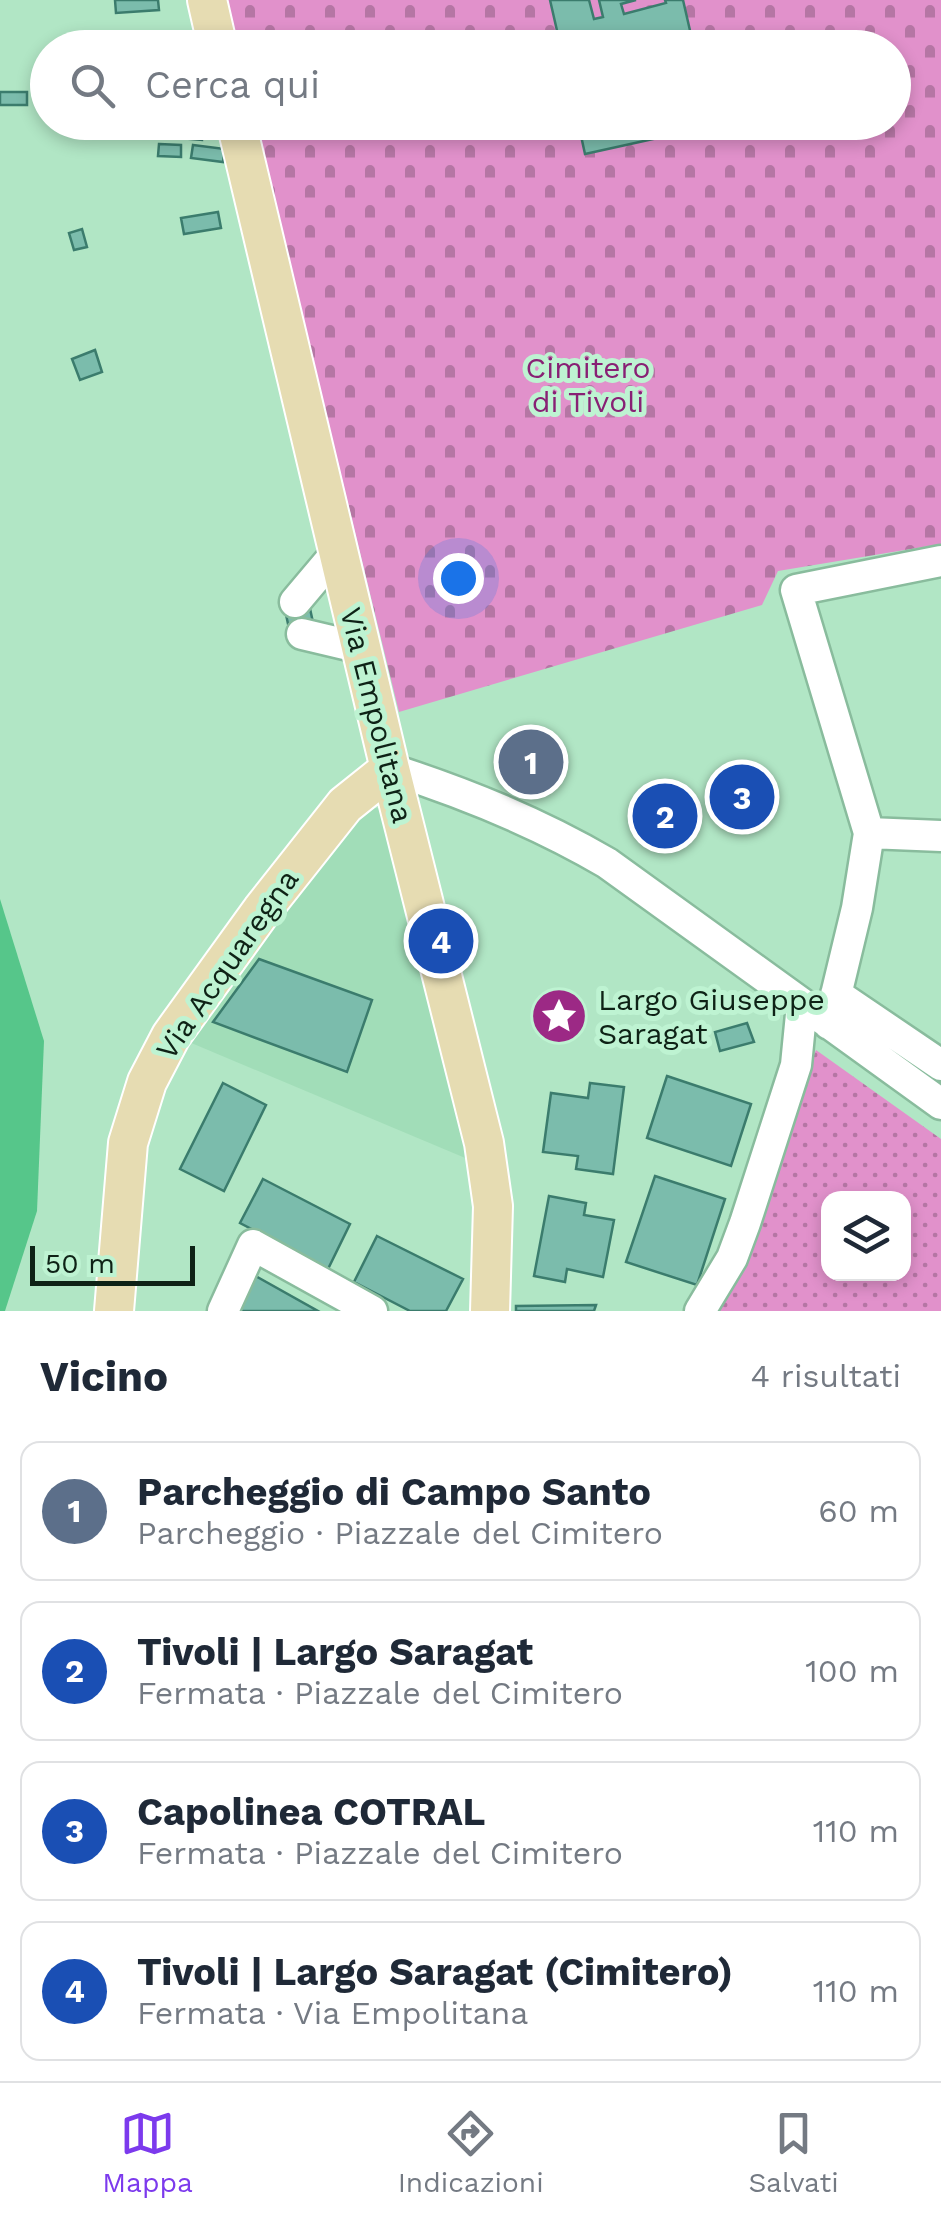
<!DOCTYPE html>
<html lang="it">
<head>
<meta charset="utf-8">
<style>
	:root { --surface:#fff; --page:#f6f6f7; --text:#1f2937; --muted:#747a83; --line:#e0e1e3; --accent:#7c3aed }
	body { margin:0; font-family:"Work Sans",sans-serif; background:var(--page); color:var(--text) }
	.controls { position:absolute; right:30px; bottom:30px; display:grid; overflow:hidden; border-radius:20px; box-shadow:0 5px 15px #0003 }
	.controls button { width:90px; height:90px; display:grid; place-items:center; padding:0; border:0; border-bottom:2px solid var(--line); background:var(--surface); color:var(--text); font:50px sans-serif }
	.scale { position:absolute; left:30px; bottom:25px; width:165px; box-sizing:border-box; padding-left:10px; border:5px solid #0e2216; border-top:0; font-size:28px; line-height:35px; white-space:nowrap; color:#0e2216; -webkit-text-stroke:8px #bef3d2; paint-order:stroke }
	.you { position:absolute; left:458px; top:578px; width:35px; height:35px; margin:-25px; border:8px solid #fff; border-radius:50%; background:#1a73e8; box-shadow:0 0 0 15px #1a73e833 }
	.badge { display:grid; place-items:center; width:65px; height:65px; border-radius:50%; background:var(--accent); color:#fff; font-size:32px; font-weight:700 }
	.pin { position:absolute; translate:-50% -50%; border:5px solid #fff; box-shadow:0 2px 10px #0006 }
	.list { margin:0; padding:0; list-style:none }
	h2 { display:flex; justify-content:space-between; align-items:center; height:130px; margin:0; padding:0 40px; font-size:42px }
	h2 small { font-size:32px; font-weight:400; color:var(--muted) }
	.list li { display:grid; grid-template-columns:65px 1fr auto; gap:30px; align-items:center; box-sizing:border-box; height:140px; margin:0 20px 20px; padding:0 20px; border:2px solid var(--line); border-radius:20px }
	.list b { display:block; font-size:38px; white-space:nowrap }
	.list p { margin:0; font-size:32px; white-space:nowrap; color:var(--muted) }
	.list em { font-size:32px; font-style:normal; color:var(--muted) }
	.icon { flex:none; width:55px; height:55px; fill:none; stroke:currentColor; stroke-width:2; stroke-linecap:round; stroke-linejoin:round }
	.map { position:relative; flex:none; width:941px; height:1311px; overflow:hidden }
	.search { position:absolute; background:var(--surface); box-shadow:0 5px 15px #0003; left:30px; right:30px; top:30px; height:110px; display:flex; align-items:center; gap:25px; box-sizing:border-box; padding:0 35px; border-radius:55px; color:var(--muted); font-size:38px }
	.sheet { height:770px; background:var(--surface) }
	nav { display:flex; justify-content:space-around; align-items:center; box-sizing:border-box; height:140px; border-top:2px solid var(--line); background:var(--surface); font-size:28px; color:var(--muted) }
	nav a { display:grid; justify-items:center; gap:5px }
	nav .on { color:var(--accent) }
	.map>svg:first-child { display:block }
	.built { fill:#a1ddb8 }
	.grass { fill:url(#grass-dots); fill-rule:evenodd }
	.cemetery { fill:url(#cemetery-stones) }
	.water { fill:#56c68a }
	.building { fill:#7bbcac; stroke:#3b7c6d; stroke-width:2.5 }
	.lines { fill:none; stroke-linecap:round; stroke-linejoin:round }
	.minor-casing { stroke:#89bc9d; stroke-width:35 }
	.major-casing { stroke:#fff; stroke-width:42 }
	.minor { stroke:#fff; stroke-width:30 }
	.major { stroke:#e6dcb2; stroke-width:38 }
	.labels { text-anchor:middle; dominant-baseline:central; stroke-width:10; stroke-linejoin:round; paint-order:stroke }
	.park-label { font-size:30px; fill:#882074; stroke:#bef3d2 }
	.street-label { font-size:30px; fill:#0e2216; stroke:#bef3d2 }
	.poi-label { font-size:30px; fill:#0e2216; stroke:#bef3d2; text-anchor:start }
</style>
</head>
<body>
<div class="map">
<svg width="941" height="1311" viewBox="0 0 941 1311">
	<defs>
		<pattern id="grass-dots" width="8" height="8" patternUnits="userSpaceOnUse" patternTransform="scale(2.5)"><rect width="8" height="8" fill="#e191cb"/><path d="M2 2h.1M6 6h.1" fill="none" stroke="#b576a4" stroke-width="1.8" stroke-linecap="round"/></pattern>
		<pattern id="cemetery-stones" width="16" height="16" patternUnits="userSpaceOnUse" patternTransform="scale(2.5)"><rect width="16" height="16" fill="#e191cb"/><path d="M2 7V4a2 2 0 0 1 4 0v3zM10 15v-3a2 2 0 0 1 4 0v3z" fill="#b576a4"/></pattern>
	</defs>
	<rect width="100%" height="100%" fill="#b1e6c5"/>
	<path class="built" d="M357 807 390 809 470 1160 189 1042Z"/>
	<path class="grass" d="M816 1050 941 1139V1311H710ZM828 1198H904V1274H828Z"/>
	<path class="cemetery" d="M225 0H941V544L778 571 762 605 399 712 255 123 894 122V48L237 47Z"/>
	<path class="water" d="M0 899 44 1041 37 1211 5 1311H0Z"/>
	<path class="building" d="M115 0H158L159 10 116 13Z
		M550 0H589L594 19 603 17 599 0H636L621 4 624 14 666 3 665 0H683L694 48H658L656 37 645 39 647 48H561Z
		M0 92H27V105H0Z
		M181 122H203L202 140 180 138Z
		M578 122H711L712 126 585 154Z
		M159 144 181 145V157L158 156Z
		M193 145 225 149 223 162 191 158Z
		M218 212 221 228 184 234 181 218Z
		M82 229 87 247 74 250 69 233Z
		M95 350 102 372 80 380 72 359Z
		M309 604 314 627 290 633 285 610Z
		M259 959 372 1000 347 1072 213 1022Z
		M747 1023 754 1042 720 1051 715 1032Z
		M667 1076 751 1104 731 1166 647 1138Z
		M223 1083 266 1105 224 1191 180 1169Z
		M590 1083 624 1087 613 1174 576 1169 578 1156 543 1152 551 1093 588 1098Z
		M655 1176 725 1199 697 1285 626 1262Z
		M263 1179 350 1224 328 1269 240 1223Z
		M549 1196 586 1203 584 1215 614 1220 603 1277 567 1269 565 1282 534 1276Z
		M377 1236 463 1279 446 1311H410L354 1282Z
		M252 1274 318 1311H240Z
		M596 1305 594 1311H516V1306Z"/>
	<g class="lines">
		<g class="minor-casing">
			<path id="minor" d="M295 602 338 551
				M302 634 361 648
				M390 769C465 793 539 823 607 863L941 1104
				M869 833 941 836
				M836 994 941 1065
				M829 1024 857 908 869 833 796 590 941 561
				M223 1311 253 1245 372 1311
				M700 1311 732 1258 745 1223 796 1065 802 1004"/>
		</g>
		<g class="major-casing">
			<path id="major" d="M207 0 218 48
				M236 122 390 769 484 1143 493 1206 490 1311
				M114 1311 128 1143 147 1082 171 1036 262 910 345 805 390 769"/>
		</g>
		<use href="#minor" class="minor"/>
		<use href="#major" class="major"/>
	</g>
	<defs>
		<g id="sight-disc" transform="scale(2.875)"><circle r="9.5" fill="#9c2985" stroke="#bef3d2"/><path d="M0-6L1.8-2.2L6-1.7L2.9 1.2L3.7 5.4L0 3.3L-3.7 5.4L-2.9 1.2L-6-1.7L-1.8-2.2Z" fill="#fff"/></g>
	</defs>
	<g fill-rule="evenodd">
		<use href="#sight-disc" x="559" y="1016"/>
	</g>
	<g class="labels">
		<g class="park-label">
			<text x="588" y="367">Cimitero<tspan x="588" dy="34">di Tivoli</tspan></text>
		</g>
		<g class="street-label">
			<text transform="translate(377 715) rotate(76)">Via Empolitana</text>
			<text transform="translate(227 964) rotate(-55)">Via Acquaregna</text>
		</g>
		<g class="poi-label">
			<text x="598" y="999">Largo Giuseppe<tspan x="598" dy="34">Saragat</tspan></text>
		</g>
	</g>
</svg>
<div class="controls">
<button><svg class="icon" aria-label="layers" viewBox="0 0 24 24"><path d="M12 4l9 5-9 5-9-5zM3 14l9 5 9-5"/></svg></button>
</div>
<div class="scale">50 m</div>
<div class="you"></div>
<div class="pin badge" style="left:531px;top:762px;background:#5c6f8a">1</div>
<div class="pin badge" style="left:665px;top:816px;background:#1a4fb4">2</div>
<div class="pin badge" style="left:742px;top:797px;background:#1a4fb4">3</div>
<div class="pin badge" style="left:441px;top:941px;background:#1a4fb4">4</div>
<div class="search"><svg class="icon" aria-label="search" viewBox="0 0 24 24"><circle cx="10" cy="10" r="6"/><path d="M15 15l6 6"/></svg>Cerca qui</div>
</div>
<section class="sheet">
<h2>Vicino<small>4 risultati</small></h2>
<ul class="list">
<li><span class="badge" style="background:#5c6f8a">1</span><div><b>Parcheggio di Campo Santo</b><p>Parcheggio · Piazzale del Cimitero</p></div><em>60 m</em></li>
<li><span class="badge" style="background:#1a4fb4">2</span><div><b>Tivoli | Largo Saragat</b><p>Fermata · Piazzale del Cimitero</p></div><em>100 m</em></li>
<li><span class="badge" style="background:#1a4fb4">3</span><div><b>Capolinea COTRAL</b><p>Fermata · Piazzale del Cimitero</p></div><em>110 m</em></li>
<li><span class="badge" style="background:#1a4fb4">4</span><div><b>Tivoli | Largo Saragat (Cimitero)</b><p>Fermata · Via Empolitana</p></div><em>110 m</em></li>
</ul>
</section>
<nav>
<a class="on"><svg class="icon" aria-label="map" viewBox="0 0 24 24"><path d="M3 6l6-2 6 2 6-2v14l-6 2-6-2-6 2zM9 4v14M15 6v14"/></svg>Mappa</a>
<a><svg class="icon" aria-label="directions" viewBox="0 0 24 24"><path d="M12 3l9 9-9 9-9-9zM9 14v-3h6M13 9l2 2-2 2"/></svg>Indicazioni</a>
<a><svg class="icon" aria-label="saved" viewBox="0 0 24 24"><path d="M7 4h10v16l-5-4-5 4z"/></svg>Salvati</a>
</nav>
</body>
</html>
